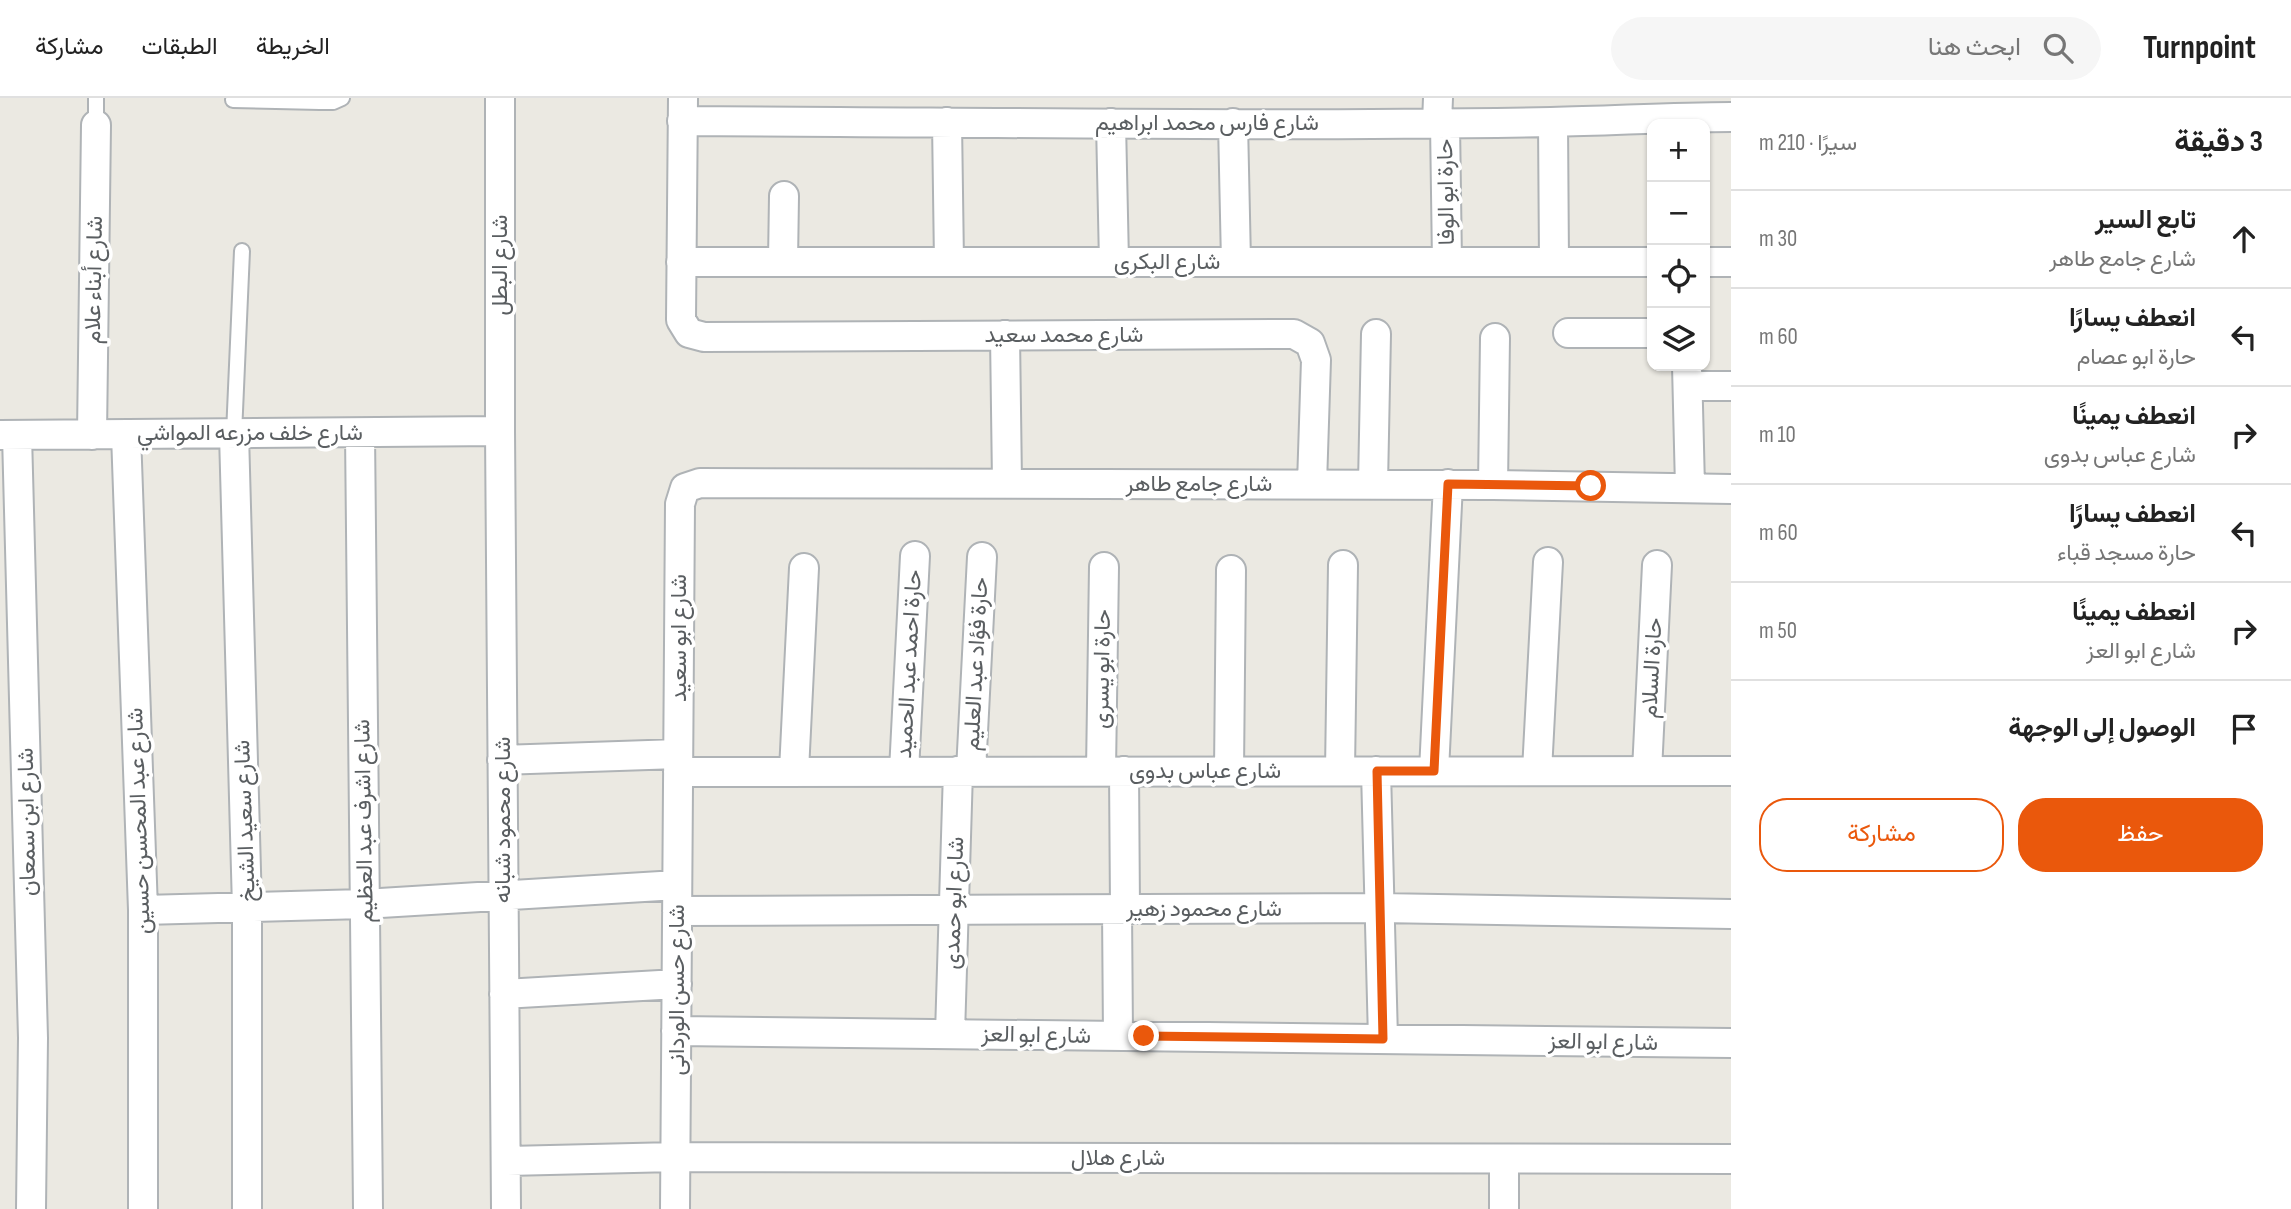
<!DOCTYPE html>
<html lang="ar">
<head>
<meta charset="utf-8">
<style>
	:root { --surface:#fff; --page:#f6f6f6; --text:#222; --muted:#767676; --line:#e0e0e0; --accent:#ea580c }
	body { margin:0; font-family:"Sofia Sans Condensed",Vazirmatn,sans-serif; background:var(--page); color:var(--text); direction:rtl }
	.controls { position:absolute; right:21px; top:21px; display:grid; overflow:hidden; border-radius:14px; box-shadow:0 2px 5px #0004 }
	.controls button { width:63px; height:63px; display:grid; place-items:center; padding:0; border:0; border-bottom:2px solid var(--line); background:var(--surface); color:var(--text); font:35px sans-serif }
	.stop { position:absolute; width:21px; height:21px; margin:-16px; border:5px solid #ea580c; border-radius:50%; background:#fff }
	.stop.end { background:#ea580c; border-color:#fff; box-shadow:0 2px 7px #0008 }
	.list { margin:0; padding:0; list-style:none }
	h2 { display:flex; justify-content:space-between; align-items:center; height:91px; margin:0; padding:0 28px; font-size:30px }
	h2 small { font-size:23px; font-weight:400; color:var(--muted) }
	.list li { display:grid; grid-template-columns:46px 1fr auto; gap:21px; align-items:center; box-sizing:border-box; height:98px; padding:0 28px; border-top:2px solid var(--line) }
	.list b { display:block; font-size:26px; white-space:nowrap }
	.list p { margin:0; font-size:23px; white-space:nowrap; color:var(--muted) }
	.list em { font-size:23px; font-style:normal; color:var(--muted) }
	.actions { display:flex; gap:14px; padding:21px 28px }
	.actions a { flex:1; padding:16px 0; border:2px solid var(--accent); border-radius:28px; text-align:center; font-size:24px; color:var(--accent) }
	.actions .main { background:var(--accent); color:#fff }
	.icon { flex:none; width:38px; height:38px; fill:none; stroke:currentColor; stroke-width:2; stroke-linecap:round; stroke-linejoin:round }
	.map { position:relative; flex:none; width:1731px; height:1111px; overflow:hidden; direction:ltr }
	header { display:flex; align-items:center; gap:42px; box-sizing:border-box; height:98px; padding:0 35px; background:var(--surface); border-bottom:2px solid var(--line) }
	header strong { font-size:33px }
	nav { display:flex; gap:38px; margin-inline-start:auto; font-size:24px }
	.search { width:490px; height:63px; background:var(--page); display:flex; align-items:center; gap:18px; box-sizing:border-box; padding:0 24px; border-radius:38px; color:var(--muted); font-size:26px }
	main { display:flex }
	aside { flex:1; background:var(--surface) }
	.map>svg:first-child { display:block }
	.lines { fill:none; stroke-linecap:round; stroke-linejoin:round }
	.lane-casing { stroke:#afb3b6; stroke-width:18 }
	.street-casing { stroke:#afb3b6; stroke-width:32 }
	.lane { stroke:#fff; stroke-width:14 }
	.street { stroke:#fff; stroke-width:28 }
	.route { stroke:#ea580c; stroke-width:9 }
	.labels { text-anchor:middle; dominant-baseline:central; stroke-width:7; stroke-linejoin:round; paint-order:stroke }
	.street-label { font-size:23px; fill:#5a5e61; stroke:#fff }
</style>
</head>
<body>
<header>
<strong>Turnpoint</strong>
<div class="search"><svg class="icon" aria-label="search" viewBox="0 0 24 24"><circle cx="10" cy="10" r="6"/><path d="M15 15l6 6"/></svg>ابحث هنا</div>
<nav><a>الخريطة</a><a>الطبقات</a><a>مشاركة</a></nav>
</header>
<main>
<aside>
<h2>3 دقيقة<small>سيرًا · 210 m</small></h2>
<ul class="list">
<li><svg class="icon" aria-label="ahead" viewBox="0 0 24 24"><path d="M12 20V5M6 11l6-6 6 6"/></svg><div><b>تابع السير</b><p>شارع جامع طاهر</p></div><em>30 m</em></li>
<li><svg class="icon" aria-label="left" viewBox="0 0 24 24"><path d="M17 20v-9H6M10 6l-5 5 5 5"/></svg><div><b>انعطف يسارًا</b><p>حارة ابو عصام</p></div><em>60 m</em></li>
<li><svg class="icon" aria-label="right" viewBox="0 0 24 24"><path d="M7 20v-9h11M14 6l5 5-5 5"/></svg><div><b>انعطف يمينًا</b><p>شارع عباس بدوى</p></div><em>10 m</em></li>
<li><svg class="icon" aria-label="left" viewBox="0 0 24 24"><path d="M17 20v-9H6M10 6l-5 5 5 5"/></svg><div><b>انعطف يسارًا</b><p>حارة مسجد قباء</p></div><em>60 m</em></li>
<li><svg class="icon" aria-label="right" viewBox="0 0 24 24"><path d="M7 20v-9h11M14 6l5 5-5 5"/></svg><div><b>انعطف يمينًا</b><p>شارع ابو العز</p></div><em>50 m</em></li>
<li><svg class="icon" aria-label="arrive" viewBox="0 0 24 24"><path d="M6 21V4h12l-3 4 3 4H6"/></svg><div><b>الوصول إلى الوجهة</b></div></li>
</ul>
<div class="actions"><a class="main">حفظ</a><a>مشاركة</a></div>
</aside>
<div class="map">
<svg width="1731" height="1111" viewBox="0 0 1731 1111">
	<rect width="100%" height="100%" fill="#ebe9e2"/>
	<g class="lines">
		<g class="lane-casing">
			<path id="lane" d="M96 0V27
				M233 2 320 4H333L342 0
				M234 336 242 153"/>
		</g>
		<g class="street-casing">
			<path id="street" d="M500 0V333L506 1111
				M683 0 681 222 689 235 704 239 1294 236 1310 245 1316 262 1312 386
				M682 23C972 24 1262 29 1551 24 1611 23 1671 19 1731 19
				M947 24 949 164
				M1553 24 1554 164
				M1111 25 1114 164
				M1233 25 1236 164
				M1437 25 1438 0
				M1445 25 1447 164
				M681 164H1652
				M783 164 784 98
				M1705 164H1731
				M1568 235H1652
				M1005 237 1007 385
				M1687 268 1690 389
				M1688 288H1731
				M360 335 368 1111
				M126 336 143 812V1111
				M234 336 247 809V1111
				M0 337 500 333
				M17 337 33 940 31 1111
				M92 337 96 27
				M1373 386 1376 236
				M1493 387 1495 240
				M502 662 678 656
				M794 673 804 470
				M904 673 915 458
				M971 673 982 459
				M1101 673 1104 469
				M1124 673 1125 811
				M1229 673 1231 472
				M1340 673 1343 467
				M1376 673 1383 941
				M1434 673 1448 386
				M1537 673 1548 464
				M1647 673 1657 467
				M678 674 1731 673
				M1117 811 1118 938
				M143 812 364 806 677 787
				M677 813 1380 810 1731 816
				M504 896 677 886
				M676 933 1731 945
				M950 936 958 673
				M506 1063 675 1059 1731 1061
				M675 1111 680 406 685 390 700 385 1493 387 1731 391
				M1504 1111V1061"/>
		</g>
		<use href="#lane" class="lane"/>
		<use href="#street" class="street"/>
	</g>
	<g class="lines">
		<path class="route" d="M1144 938 1383 941 1377 673H1434L1448 386 1591 388"/>
	</g>
	<g class="labels">
		<g class="street-label">
			<text x="1207" y="25">شارع فارس محمد ابراهيم</text>
			<text transform="translate(1446 94) rotate(-91)">حارة ابو الوفا</text>
			<text x="1167" y="164">شارع البكرى</text>
			<text transform="translate(500 167) rotate(-90)">شارع البطل</text>
			<text transform="translate(94 182) rotate(-89)">شارع أبناء علام</text>
			<text x="1064" y="237">شارع محمد سعيد</text>
			<text x="250" y="335">شارع خلف مزرعه المواشي</text>
			<text x="1199" y="386">شارع جامع طاهر</text>
			<text transform="translate(679 540) rotate(-90)">شارع ابو سعيد</text>
			<text transform="translate(909 566) rotate(-87)">حارة احمد عبد الحميد</text>
			<text transform="translate(976 566) rotate(-87)">حارة فؤاد عبد العليم</text>
			<text transform="translate(1652 570) rotate(-87)">حارة السلام</text>
			<text transform="translate(1102 571) rotate(-89)">حارة ابو يسرى</text>
			<text x="1205" y="673">شارع عباس بدوى</text>
			<text transform="translate(503 722) rotate(-90)">شارع محمود شبانه</text>
			<text transform="translate(139 723) rotate(-92)">شارع عبد المحسن حسين</text>
			<text transform="translate(245 723) rotate(-92)">شارع سعيد الشيخ</text>
			<text transform="translate(364 723) rotate(-91)">شارع اشرف عبد العظيم</text>
			<text transform="translate(27 724) rotate(-91)">شارع ابن سمعان</text>
			<text transform="translate(954 805) rotate(-88)">شارع ابو حمدى</text>
			<text x="1204" y="811">شارع محمود زهير</text>
			<text transform="translate(677 892) rotate(-90)">شارع حسن الوردانى</text>
			<text transform="translate(1036 937) rotate(1)">شارع ابو العز</text>
			<text transform="translate(1603 944) rotate(1)">شارع ابو العز</text>
			<text x="1118" y="1060">شارع هلال</text>
		</g>
	</g>
</svg>
<div class="controls">
<button>+</button>
<button>−</button>
<button><svg class="icon" aria-label="locate" viewBox="0 0 24 24"><circle cx="12" cy="12" r="6"/><path d="M12 2v4M12 18v4M2 12h4M18 12h4"/></svg></button>
<button><svg class="icon" aria-label="layers" viewBox="0 0 24 24"><path d="M12 4l9 5-9 5-9-5zM3 14l9 5 9-5"/></svg></button>
</div>
<div class="stop" style="left:1591px;top:388px"></div>
<div class="stop end" style="left:1144px;top:938px"></div>
</div>
</main>
</body>
</html>
